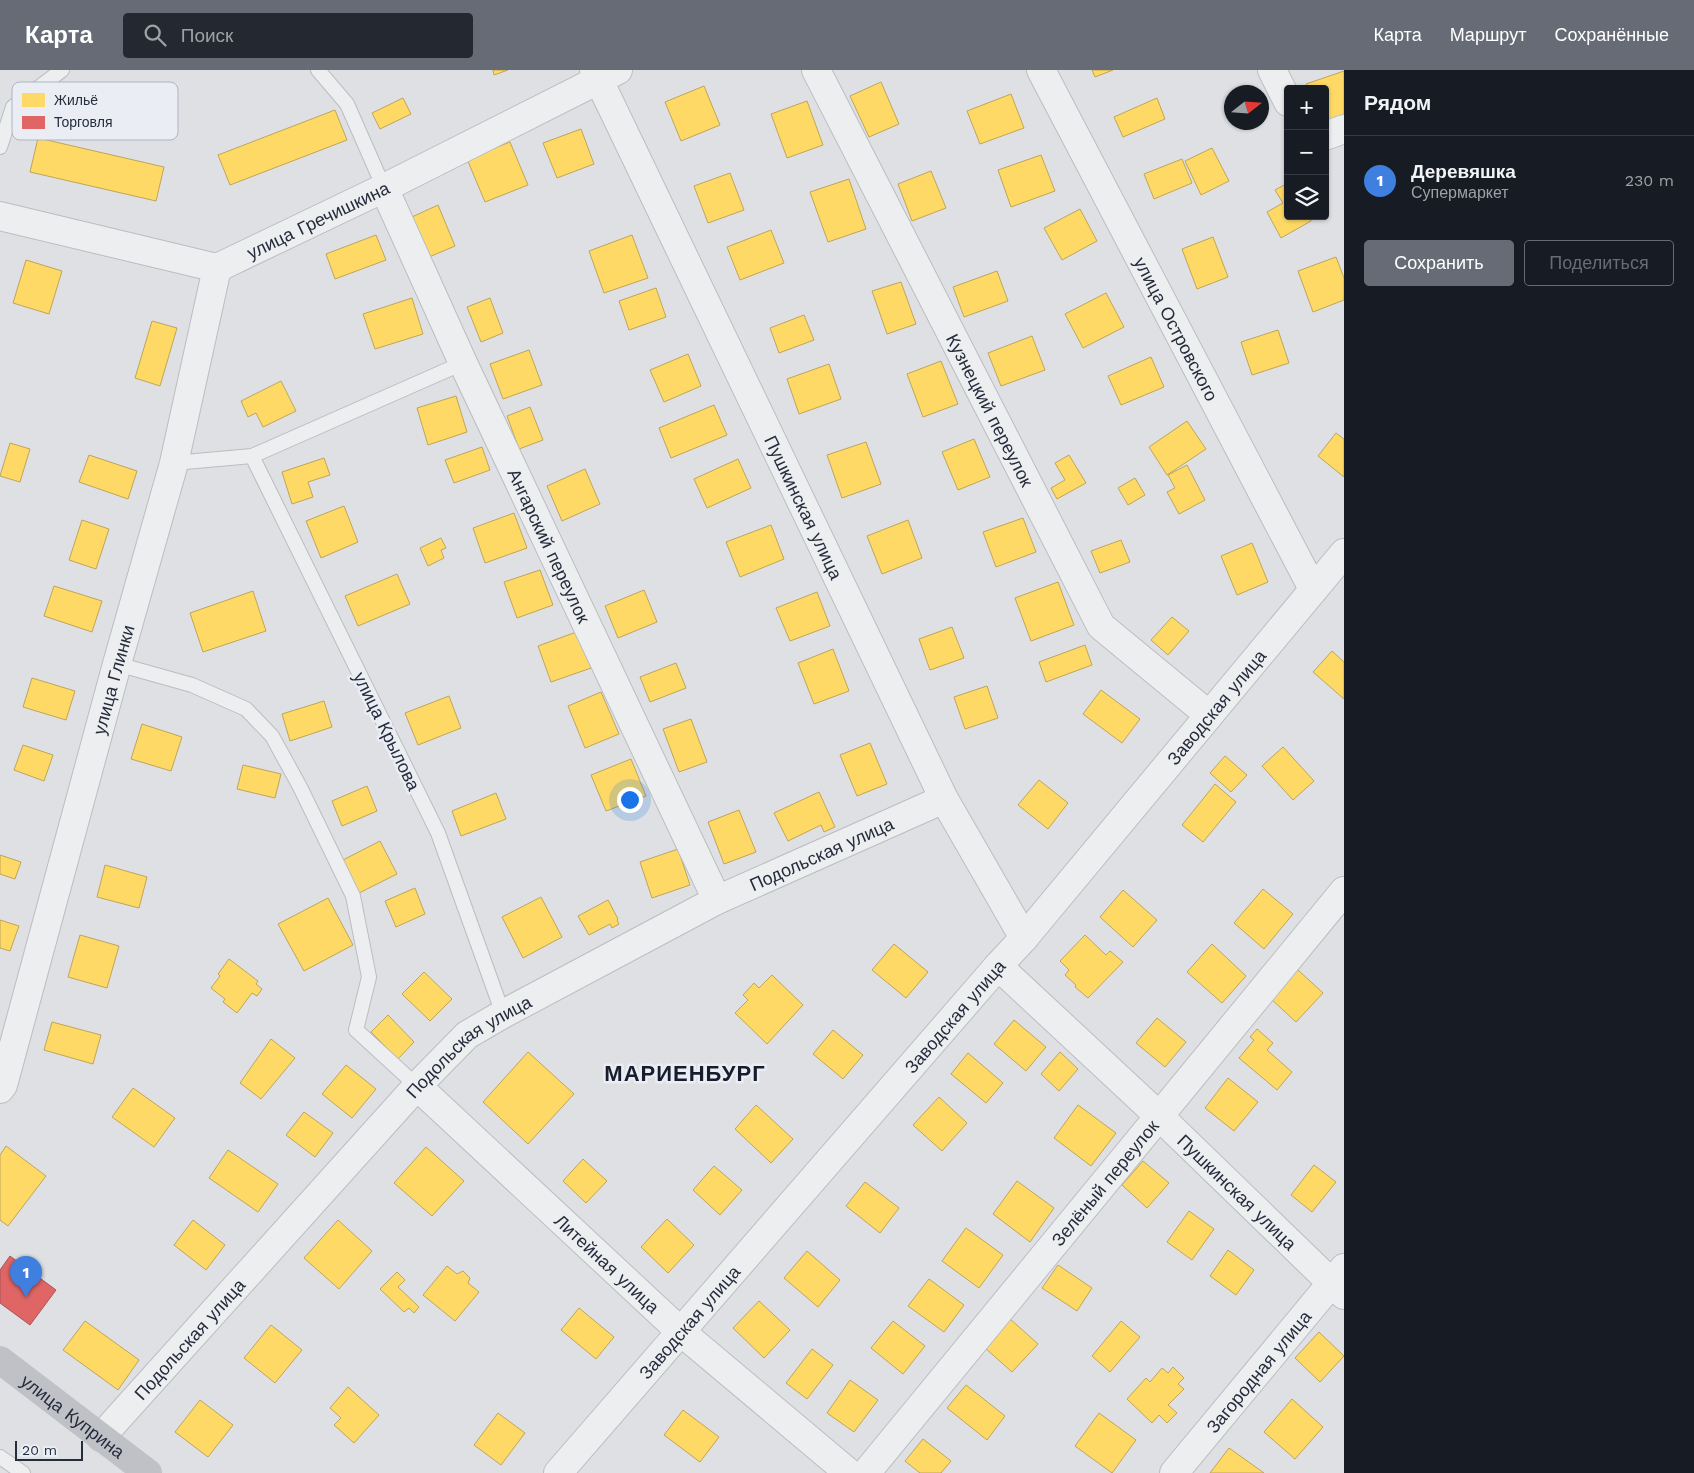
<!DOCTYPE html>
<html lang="ru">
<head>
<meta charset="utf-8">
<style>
	:root { --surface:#171b24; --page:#242831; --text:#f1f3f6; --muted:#9ea1a6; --line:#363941; --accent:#666b76 }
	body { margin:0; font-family:"Work Sans",sans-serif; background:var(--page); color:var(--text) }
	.controls { position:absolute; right:15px; top:15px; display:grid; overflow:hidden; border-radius:5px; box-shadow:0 1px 4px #0004 }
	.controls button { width:45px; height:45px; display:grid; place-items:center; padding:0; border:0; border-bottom:1px solid var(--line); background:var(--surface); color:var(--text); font:25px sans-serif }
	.compass { position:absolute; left:1224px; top:15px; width:45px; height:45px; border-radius:50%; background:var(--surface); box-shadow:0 1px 4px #0004; rotate:73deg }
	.scale { position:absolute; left:15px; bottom:12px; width:68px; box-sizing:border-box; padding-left:5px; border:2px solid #252c3c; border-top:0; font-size:14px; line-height:18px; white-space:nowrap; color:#252c3c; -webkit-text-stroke:4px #eaeef4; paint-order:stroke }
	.you { position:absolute; left:629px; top:729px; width:18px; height:18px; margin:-12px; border:4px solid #fff; border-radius:50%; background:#1a73e8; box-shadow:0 0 0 8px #1a73e833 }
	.badge { display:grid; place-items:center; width:32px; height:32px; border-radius:50%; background:var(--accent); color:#fff; font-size:16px; font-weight:700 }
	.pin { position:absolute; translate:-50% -41px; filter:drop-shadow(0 1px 2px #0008) }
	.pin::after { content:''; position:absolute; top:26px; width:18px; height:15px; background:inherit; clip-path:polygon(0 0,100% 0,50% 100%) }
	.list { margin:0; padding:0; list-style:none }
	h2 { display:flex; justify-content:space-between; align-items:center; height:65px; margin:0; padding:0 20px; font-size:21px }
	h2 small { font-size:16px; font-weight:400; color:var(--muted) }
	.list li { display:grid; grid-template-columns:32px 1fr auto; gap:15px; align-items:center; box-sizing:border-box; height:90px; padding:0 20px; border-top:1px solid var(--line) }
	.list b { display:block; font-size:19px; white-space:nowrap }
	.list p { margin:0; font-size:16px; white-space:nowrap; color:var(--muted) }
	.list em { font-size:16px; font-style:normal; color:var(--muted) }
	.actions { display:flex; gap:10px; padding:15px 20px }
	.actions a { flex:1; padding:11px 0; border:1px solid var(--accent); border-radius:5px; text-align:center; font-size:18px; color:var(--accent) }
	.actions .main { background:var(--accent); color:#fff }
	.icon { flex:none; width:28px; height:28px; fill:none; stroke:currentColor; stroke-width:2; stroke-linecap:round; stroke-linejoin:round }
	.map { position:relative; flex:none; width:1344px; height:1403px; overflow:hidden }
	header { display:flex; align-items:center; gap:30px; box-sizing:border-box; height:70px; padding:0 25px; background:var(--accent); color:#fff }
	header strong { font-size:24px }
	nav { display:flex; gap:28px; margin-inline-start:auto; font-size:18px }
	.search { width:350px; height:45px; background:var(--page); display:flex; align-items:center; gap:12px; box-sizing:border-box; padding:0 18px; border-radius:5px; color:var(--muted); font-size:19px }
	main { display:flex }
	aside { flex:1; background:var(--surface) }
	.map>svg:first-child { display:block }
	.homes { fill:#ffd966; stroke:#bea559 }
	.shops { fill:#e06666; stroke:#a85559 }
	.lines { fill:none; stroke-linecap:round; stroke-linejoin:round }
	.lane-casing { stroke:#bbbdc0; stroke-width:16 }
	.street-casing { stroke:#bbbdc0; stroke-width:30 }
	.lane { stroke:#edeef0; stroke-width:14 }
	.street { stroke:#edeef0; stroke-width:28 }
	.secondary { stroke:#bfc1c6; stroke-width:28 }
	.labels { text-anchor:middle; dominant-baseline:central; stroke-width:5; stroke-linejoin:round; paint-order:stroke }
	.street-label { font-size:18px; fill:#252c3c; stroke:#eaeef4 }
	.district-label { font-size:22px; font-weight:bold; letter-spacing:1px; fill:#171d2d; stroke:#eaeef4 }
	.key { fill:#eaeef4; stroke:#afb4bd; stroke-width:1 }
	.key-label { font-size:14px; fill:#252c3c }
</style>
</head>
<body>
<header>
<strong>Карта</strong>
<div class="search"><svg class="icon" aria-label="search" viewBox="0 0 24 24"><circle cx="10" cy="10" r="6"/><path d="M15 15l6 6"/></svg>Поиск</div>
<nav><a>Карта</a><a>Маршрут</a><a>Сохранённые</a></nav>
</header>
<main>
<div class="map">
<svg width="1344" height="1403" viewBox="0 0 1344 1403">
	<rect width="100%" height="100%" fill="#dee0e3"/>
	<path class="homes" d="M493 0H508L494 5Z
		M1092 0H1113L1095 7Z
		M1344 1V46L1325 52V19H1308L1306 14Z
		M881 12 899 54 869 67 850 26Z
		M704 16 720 55 681 71 665 32Z
		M1011 24 1024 58 980 74 967 41Z
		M403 28 411 44 380 59 372 43Z
		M1157 28 1165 49 1123 67 1114 47Z
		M807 31 823 75 787 88 771 44Z
		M335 40 347 70 230 115 218 85Z
		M581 59 594 94 557 108 543 73Z
		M38 68 164 97 156 131 30 102Z
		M510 72 528 115 485 132 467 89Z
		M1212 78 1229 111 1201 125 1185 91Z
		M1041 85 1055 121 1011 137 998 100Z
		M1182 89 1192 113 1154 129 1144 104Z
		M931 101 946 138 912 151 898 114Z
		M730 103 744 140 708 153 694 116Z
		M849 109 866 159 828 172 810 122Z
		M1288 113V146H1309L1311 151 1281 168 1267 142 1283 133 1275 120Z
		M438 135 455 176 429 187 412 147Z
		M1080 139 1097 171 1062 190 1044 158Z
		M771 160 784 193 740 210 727 177Z
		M376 165 386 190 335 209 326 184Z
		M632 165 648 208 604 223 589 181Z
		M1213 167 1228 207 1197 219 1182 179Z
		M1336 187 1344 208V230L1313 242 1298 201Z
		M26 190 62 201 49 244 13 233Z
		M997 201 1008 231 964 247 953 217Z
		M901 212 916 254 887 264 872 221Z
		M656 218 666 247 629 260 619 231Z
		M1106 223 1124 257 1083 278 1065 244Z
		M412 228 423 264 375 279 363 244Z
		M490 228 503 263 481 272 467 237Z
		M804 245 814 270 779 283 770 258Z
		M152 251 177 258 160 316 135 308Z
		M1278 260 1289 293 1252 305 1241 272Z
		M1032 266 1045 300 1001 316 988 283Z
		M529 280 542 315 503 329 490 294Z
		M688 284 701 316 664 332 650 300Z
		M1151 287 1164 317 1121 335 1108 306Z
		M941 291 958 334 923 347 907 304Z
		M829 294 841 329 799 344 787 309Z
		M281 311 296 341 263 357 256 343 248 347 241 331Z
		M456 326 467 362 428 375 417 338Z
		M714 335 727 365 671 388 659 358Z
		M530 337 543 370 519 379 507 346Z
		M1187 351 1206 379 1167 405 1149 377Z
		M1336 363 1344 369V407L1318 386Z
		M974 369 990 407 958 420 942 382Z
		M866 372 881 414 842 428 827 385Z
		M10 373 30 379 20 412 0 406Z
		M482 377 490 400 454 413 445 390Z
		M89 385 137 401 128 429 79 412Z
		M1069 385 1086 413 1057 429 1051 418 1065 410 1055 393Z
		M324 388 330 405 308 412 313 427 292 434 282 402Z
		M738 389 751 418 707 438 694 409Z
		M1187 395 1205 430 1179 444 1167 422 1175 418 1168 405Z
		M585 399 600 434 562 451 547 416Z
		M1135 408 1145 425 1128 435 1118 418Z
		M344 436 358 472 321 488 306 451Z
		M514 443 527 478 485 493 473 458Z
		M1023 448 1036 482 996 497 983 462Z
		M82 450 109 459 96 499 69 490Z
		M908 450 922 488 882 504 867 466Z
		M771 455 784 489 740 507 726 472Z
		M441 468 446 478 441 480 444 488 428 496 420 478Z
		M1121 470 1130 492 1100 503 1091 481Z
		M1252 473 1268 512 1237 525 1221 486Z
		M540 500 553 535 517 548 504 512Z
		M397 504 410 534 358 556 345 526Z
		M1058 512 1074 555 1031 571 1015 528Z
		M54 516 102 531 92 562 44 546Z
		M644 520 657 552 618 568 605 536Z
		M253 521 266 561 203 582 190 543Z
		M817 522 830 556 790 571 776 538Z
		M1172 547 1189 561 1168 585 1151 570Z
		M952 557 964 588 930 600 919 569Z
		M579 561 591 598 551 612 538 576Z
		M1085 575 1092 595 1046 612 1039 592Z
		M833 579 849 621 814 634 798 593Z
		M1332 581 1344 592V629L1313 602Z
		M676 593 686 618 650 632 640 607Z
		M32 608 75 621 66 650 23 637Z
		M987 616 998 648 965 659 954 627Z
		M1101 620 1140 649 1122 673 1083 644Z
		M601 622 619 664 585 678 568 636Z
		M449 626 461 658 418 675 405 643Z
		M324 631 332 657 290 671 282 644Z
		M691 649 707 692 679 702 663 659Z
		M142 654 182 667 171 701 131 689Z
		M870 673 887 714 857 726 840 685Z
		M23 675 53 685 44 711 14 700Z
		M1283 677 1314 711 1293 730 1262 696Z
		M1225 686 1247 705 1231 722 1210 703Z
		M631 689 646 726 606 741 591 705Z
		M243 695 281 704 275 728 237 719Z
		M1039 710 1068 733 1048 759 1018 735Z
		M1215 714 1236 732 1203 772 1182 755Z
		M367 716 377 741 342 756 332 731Z
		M819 722 835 757 824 762 821 755 788 771 774 743Z
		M496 723 506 749 461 766 452 741Z
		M739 740 756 782 724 794 708 752Z
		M380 771 397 804 359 823 343 790Z
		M678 779 690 815 652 828 640 792Z
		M0 785 21 792 15 809 0 804Z
		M105 795 147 807 139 838 97 827Z
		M415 818 425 844 396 857 385 831Z
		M1263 819 1293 844 1264 879 1234 853Z
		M1123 820 1157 850 1133 877 1100 847Z
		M541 827 562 867 523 888 502 847Z
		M328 828 353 875 304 901 278 854Z
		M608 830 618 849 617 850 619 854 612 858 610 854 589 865 578 846Z
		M0 850 19 856 10 881 0 878Z
		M80 865 119 876 107 918 68 907Z
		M1085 865 1106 885 1110 881 1123 892 1088 928 1075 917 1076 915 1065 905 1069 900 1060 891Z
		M894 874 928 902 906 928 872 900Z
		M1212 874 1246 906 1222 933 1187 902Z
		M229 889 258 911 256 914 262 919 257 926 252 923 237 943 223 932 225 929 211 918 220 906 218 904Z
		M1298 900 1323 923 1296 952 1270 928Z
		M424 902 452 929 430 951 402 924Z
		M772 905 803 935 767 974 735 943 748 930 743 925 754 913 759 918Z
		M388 945 414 972 398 989 371 962Z
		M1157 948 1186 972 1165 997 1136 973Z
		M1014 950 1046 977 1026 1001 994 974Z
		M52 952 101 965 93 994 44 980Z
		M1257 959 1273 973 1267 980 1292 1002 1277 1020 1239 988 1254 970 1250 967Z
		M833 960 863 985 843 1009 813 984Z
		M271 969 295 988 261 1029 240 1013Z
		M528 982 574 1024 528 1074 483 1032Z
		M1060 982 1078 999 1059 1021 1041 1004Z
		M968 983 1003 1013 986 1033 951 1004Z
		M346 995 376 1019 352 1048 322 1024Z
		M1228 1008 1258 1032 1234 1061 1205 1038Z
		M133 1018 175 1048 154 1077 112 1047Z
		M939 1027 967 1053 942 1081 913 1055Z
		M756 1035 793 1069 771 1093 735 1059Z
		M1078 1035 1116 1063 1091 1096 1054 1068Z
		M304 1042 333 1063 315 1087 286 1065Z
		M6 1076 46 1106 8 1156 0 1150V1085Z
		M426 1077 464 1111 432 1146 394 1113Z
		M228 1080 278 1114 258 1142 209 1108Z
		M583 1089 607 1111 586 1133 563 1111Z
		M1143 1091 1169 1113 1147 1138 1122 1115Z
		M1314 1095 1336 1112 1312 1142 1291 1125Z
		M714 1096 742 1120 720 1145 693 1120Z
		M1017 1111 1054 1138 1030 1172 993 1144Z
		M865 1112 899 1138 880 1163 846 1136Z
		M1189 1141 1214 1159 1192 1190 1167 1172Z
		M667 1149 694 1175 668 1203 641 1177Z
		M193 1150 225 1175 206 1200 174 1175Z
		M338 1150 372 1181 339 1219 304 1188Z
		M966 1158 1003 1185 979 1218 942 1191Z
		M1228 1180 1254 1200 1236 1225 1210 1206Z
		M807 1181 840 1210 818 1237 784 1208Z
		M1058 1195 1092 1218 1077 1241 1042 1218Z
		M447 1196 457 1204 463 1201 470 1208 468 1213 479 1222 455 1251 423 1225Z
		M397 1202 405 1210 398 1217 419 1237 414 1243 409 1238 404 1242 380 1219Z
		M929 1209 964 1235 944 1262 908 1236Z
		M759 1231 790 1260 764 1288 733 1258Z
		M579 1238 614 1267 596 1289 561 1260Z
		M1009 1248 1038 1274 1012 1302 984 1277Z
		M85 1251 139 1290 118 1320 63 1280Z
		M893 1251 925 1276 903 1304 871 1278Z
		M1121 1251 1140 1267 1110 1302 1092 1286Z
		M271 1255 302 1280 275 1313 244 1288Z
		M1319 1262 1344 1286 1320 1312 1295 1288Z
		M812 1279 833 1295 807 1329 786 1313Z
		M1173 1297 1184 1308 1178 1314 1184 1319 1168 1335 1177 1343 1167 1353 1159 1345 1152 1353 1127 1329 1146 1308 1150 1312 1162 1298 1168 1303Z
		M850 1310 878 1330 854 1362 827 1343Z
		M966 1315 1005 1346 987 1370 947 1338Z
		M348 1317 379 1345 354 1373 334 1355 341 1348 330 1338Z
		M1292 1329 1323 1357 1295 1389 1264 1362Z
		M200 1330 233 1355 208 1387 175 1362Z
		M683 1340 719 1367 700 1392 664 1365Z
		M498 1343 525 1363 501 1395 474 1375Z
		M1099 1343 1136 1370 1112 1403 1075 1376Z
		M923 1369 951 1391 941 1403H920L905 1391Z
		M1229 1378 1264 1403H1210Z"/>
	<path class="shops" d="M10 1186 56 1220 30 1255 0 1233V1200Z"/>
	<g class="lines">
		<g class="lane-casing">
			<path id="lane" d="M318 0 347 34 384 118
				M0 77 13 37 62 0
				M252 386 438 763 503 944
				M174 393 252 386 463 293
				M117 594 192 615 246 639 272 666 300 717 353 826 369 907 356 960 417 1016
				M0 1387 23 1403"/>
		</g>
		<g class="street-casing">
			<g id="street">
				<path id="s1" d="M594 0 944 729 1024 868"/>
				<path id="s2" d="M816 0 1101 556 1209 645"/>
				<path id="s3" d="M1041 0 1313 519"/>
				<path d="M1272 0 1288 32"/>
				<path d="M1325 66 1344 59"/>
				<path id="s4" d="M384 118 463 293 717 830"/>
				<path id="s5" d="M0 146 217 198 384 118 618 0"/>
				<path id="s6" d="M998 896 1158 1045 1344 1225"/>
				<path id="s7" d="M417 1016 680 1261 849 1403"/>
				<path id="s8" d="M0 1019 3 1015 117 594 174 393 217 198"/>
				<path id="s9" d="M101 1367 417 1016 467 965 503 944 717 830 944 729"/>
				<path id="s10" d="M558 1403 998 896 1024 868 1344 483"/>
				<path id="s11" d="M866 1403 1344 821"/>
				<path id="s12" d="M1174 1403 1344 1198"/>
			</g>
		</g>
		<use href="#lane" class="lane"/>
		<use href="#street" class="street"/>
		<path class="secondary" id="s13" d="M0 1290 148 1403"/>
	</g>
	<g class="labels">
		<g class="street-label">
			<text stroke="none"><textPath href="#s5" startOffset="335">улица Гречишкина</textPath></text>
			<text stroke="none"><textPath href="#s3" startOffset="292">улица Островского</textPath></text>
			<text stroke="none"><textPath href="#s2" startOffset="382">Кузнецкий переулок</textPath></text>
			<text stroke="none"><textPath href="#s1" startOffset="485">Пушкинская улица</textPath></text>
			<text stroke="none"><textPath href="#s4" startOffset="394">Ангарский переулок</textPath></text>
			<text stroke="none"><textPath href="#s8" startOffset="425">улица Глинки</textPath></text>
			<text stroke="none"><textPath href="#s10" startOffset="1010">Заводская улица</textPath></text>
			<text transform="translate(387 661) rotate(64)">улица Крылова</text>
			<text stroke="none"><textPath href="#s9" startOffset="942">Подольская улица</textPath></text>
			<text stroke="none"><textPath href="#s10" startOffset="605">Заводская улица</textPath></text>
			<text stroke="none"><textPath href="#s9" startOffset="538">Подольская улица</textPath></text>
			<text stroke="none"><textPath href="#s11" startOffset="376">Зелёный переулок</textPath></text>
			<text stroke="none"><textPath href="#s6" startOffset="329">Пушкинская улица</textPath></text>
			<text stroke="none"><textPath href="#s7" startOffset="260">Литейная улица</textPath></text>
			<text stroke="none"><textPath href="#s10" startOffset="200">Заводская улица</textPath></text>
			<text stroke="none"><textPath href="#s9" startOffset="132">Подольская улица</textPath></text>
			<text stroke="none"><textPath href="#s12" startOffset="132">Загородная улица</textPath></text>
			<text stroke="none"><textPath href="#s13" startOffset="92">улица Куприна</textPath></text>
		</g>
		<g class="district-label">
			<text x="685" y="1003">МАРИЕНБУРГ</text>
		</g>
	</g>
	<rect x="12" y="12" width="166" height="58" rx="8" class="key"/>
	<rect x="22" y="23" width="23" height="14" fill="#ffd966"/>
	<rect x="22" y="46" width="23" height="13" fill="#e06666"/>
	<g class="key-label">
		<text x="54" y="35">Жильё</text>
		<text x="54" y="57">Торговля</text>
	</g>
</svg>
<div class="controls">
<button>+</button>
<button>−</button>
<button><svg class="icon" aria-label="layers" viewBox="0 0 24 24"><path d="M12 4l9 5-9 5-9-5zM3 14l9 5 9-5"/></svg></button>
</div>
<svg class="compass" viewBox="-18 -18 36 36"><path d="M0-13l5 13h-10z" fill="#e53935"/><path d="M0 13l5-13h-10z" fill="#9ea1a6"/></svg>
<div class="scale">20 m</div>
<div class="you"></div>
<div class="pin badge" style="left:26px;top:1227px;background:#3f7fe0">1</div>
</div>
<aside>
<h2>Рядом<small></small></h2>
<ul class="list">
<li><span class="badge" style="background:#3f7fe0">1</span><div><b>Деревяшка</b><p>Супермаркет</p></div><em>230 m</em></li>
</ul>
<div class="actions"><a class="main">Сохранить</a><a>Поделиться</a></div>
</aside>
</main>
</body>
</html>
